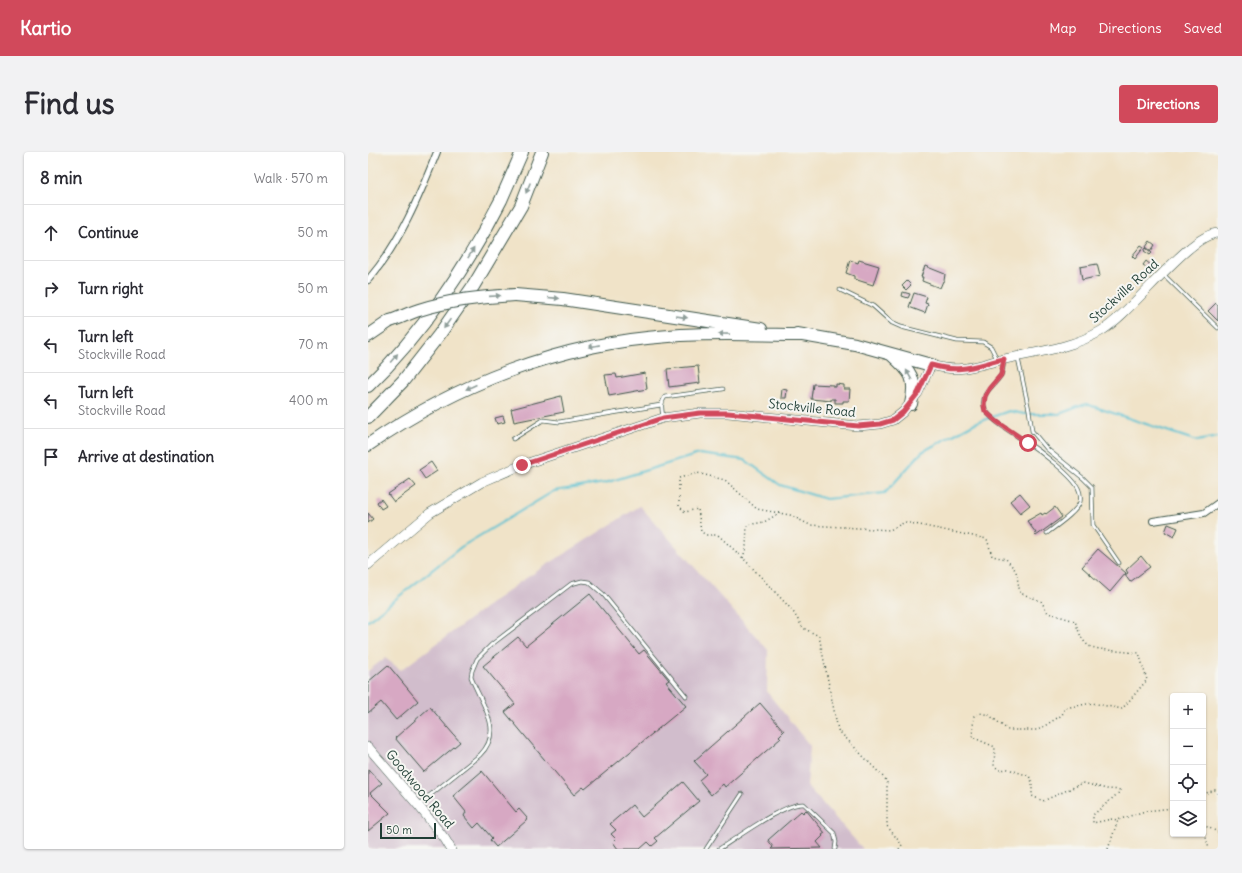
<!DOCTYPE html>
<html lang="en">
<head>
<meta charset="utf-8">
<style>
	:root { --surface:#fff; --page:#f2f2f3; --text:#2b2b33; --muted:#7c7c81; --line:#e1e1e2; --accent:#d1495b }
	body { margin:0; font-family:Delius,sans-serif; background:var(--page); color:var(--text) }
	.controls { position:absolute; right:12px; bottom:12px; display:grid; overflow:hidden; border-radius:4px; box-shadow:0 1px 3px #0004 }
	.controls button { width:36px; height:36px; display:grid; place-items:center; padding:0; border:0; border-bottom:1px solid var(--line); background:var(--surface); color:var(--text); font:20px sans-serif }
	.scale { position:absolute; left:12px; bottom:10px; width:56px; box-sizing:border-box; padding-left:4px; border:2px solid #1f3d34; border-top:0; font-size:11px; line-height:14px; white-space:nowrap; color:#1f3d34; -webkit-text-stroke:3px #f6f6f2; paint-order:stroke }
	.stop { position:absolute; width:12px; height:12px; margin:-9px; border:3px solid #d1495b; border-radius:50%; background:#fff }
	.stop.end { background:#d1495b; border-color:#fff; box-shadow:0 1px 4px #0008 }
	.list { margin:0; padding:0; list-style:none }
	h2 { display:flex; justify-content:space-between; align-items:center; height:52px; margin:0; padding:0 16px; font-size:17px }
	h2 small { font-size:13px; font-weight:400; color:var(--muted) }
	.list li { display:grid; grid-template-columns:26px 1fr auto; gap:12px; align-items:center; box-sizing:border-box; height:56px; padding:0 16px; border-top:1px solid var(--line) }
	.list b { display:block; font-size:15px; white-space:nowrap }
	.list p { margin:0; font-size:13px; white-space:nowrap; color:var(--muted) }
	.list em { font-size:13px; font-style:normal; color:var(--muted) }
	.icon { flex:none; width:22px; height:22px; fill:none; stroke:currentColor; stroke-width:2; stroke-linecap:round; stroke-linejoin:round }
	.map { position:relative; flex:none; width:850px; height:697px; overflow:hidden; border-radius:4px }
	header { display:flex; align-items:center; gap:24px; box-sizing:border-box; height:56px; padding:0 20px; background:var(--accent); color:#fff }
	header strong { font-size:19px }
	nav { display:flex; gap:22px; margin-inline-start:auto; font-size:14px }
	.intro { display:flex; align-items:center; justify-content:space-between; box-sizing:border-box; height:96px; padding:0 24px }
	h1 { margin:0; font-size:28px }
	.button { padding:10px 18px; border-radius:4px; background:var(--accent); color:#fff; font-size:14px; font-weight:700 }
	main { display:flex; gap:24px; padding:0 24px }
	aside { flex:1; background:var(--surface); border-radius:4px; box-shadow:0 1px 3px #0004 }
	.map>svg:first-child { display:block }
	.industrial { fill:#d1bdcc }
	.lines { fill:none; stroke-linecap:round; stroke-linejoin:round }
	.stream { stroke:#57c1d2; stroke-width:2 }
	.building { fill:#d7a8c3 }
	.lane-casing { stroke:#3e564a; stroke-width:4.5 }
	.street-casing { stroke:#3e564a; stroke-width:8 }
	.secondary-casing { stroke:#3e564a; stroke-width:10 }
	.highway-casing { stroke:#3e564a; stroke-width:14 }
	.path { stroke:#3e564a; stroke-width:1.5; stroke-dasharray:1 3; stroke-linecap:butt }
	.lane { stroke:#fff; stroke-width:3 }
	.street { stroke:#fff; stroke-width:6 }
	.secondary { stroke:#fff; stroke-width:9 }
	.highway { stroke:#fff; stroke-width:12 }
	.highway-bridge-casing { stroke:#3e564a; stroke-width:14; stroke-linecap:butt }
	.highway-bridge { stroke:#fff; stroke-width:12 }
	.oneway { fill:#8f9e9a }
	.route { stroke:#d1495b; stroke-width:5 }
	.labels { text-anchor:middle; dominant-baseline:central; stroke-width:4; stroke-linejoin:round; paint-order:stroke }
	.street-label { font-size:13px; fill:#1f3d34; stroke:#f6f6f2 }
</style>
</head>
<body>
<header>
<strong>Kartio</strong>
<nav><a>Map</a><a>Directions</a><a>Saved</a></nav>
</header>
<div class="intro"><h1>Find us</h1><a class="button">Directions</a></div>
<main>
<aside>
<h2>8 min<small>Walk · 570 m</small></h2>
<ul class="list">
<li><svg class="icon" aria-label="ahead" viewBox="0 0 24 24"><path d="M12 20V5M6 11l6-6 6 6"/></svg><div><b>Continue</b></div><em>50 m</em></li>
<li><svg class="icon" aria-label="right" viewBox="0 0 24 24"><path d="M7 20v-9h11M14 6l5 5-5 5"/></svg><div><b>Turn right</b></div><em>50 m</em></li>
<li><svg class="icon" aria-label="left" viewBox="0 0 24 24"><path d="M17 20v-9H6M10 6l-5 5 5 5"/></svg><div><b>Turn left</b><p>Stockville Road</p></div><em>70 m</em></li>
<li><svg class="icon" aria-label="left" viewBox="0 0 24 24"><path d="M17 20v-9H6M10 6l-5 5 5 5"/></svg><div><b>Turn left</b><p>Stockville Road</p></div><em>400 m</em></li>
<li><svg class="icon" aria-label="arrive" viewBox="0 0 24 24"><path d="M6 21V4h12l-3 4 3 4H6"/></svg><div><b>Arrive at destination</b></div></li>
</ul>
</aside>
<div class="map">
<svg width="850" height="697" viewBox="0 0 850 697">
	<rect width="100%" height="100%" fill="#f6f6f2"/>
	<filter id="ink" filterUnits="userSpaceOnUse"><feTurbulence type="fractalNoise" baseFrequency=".025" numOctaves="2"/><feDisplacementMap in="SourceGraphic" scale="8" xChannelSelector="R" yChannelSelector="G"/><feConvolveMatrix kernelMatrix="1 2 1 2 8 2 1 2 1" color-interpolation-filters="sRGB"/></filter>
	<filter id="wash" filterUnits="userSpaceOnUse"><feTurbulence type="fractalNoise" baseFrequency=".012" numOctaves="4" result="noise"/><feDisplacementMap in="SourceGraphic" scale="16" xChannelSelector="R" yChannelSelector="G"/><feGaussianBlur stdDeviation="0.9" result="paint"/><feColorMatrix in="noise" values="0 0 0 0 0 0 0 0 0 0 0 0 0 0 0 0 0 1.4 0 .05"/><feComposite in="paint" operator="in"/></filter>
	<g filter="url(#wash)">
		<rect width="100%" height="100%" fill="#f0e3c8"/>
		<path class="industrial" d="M272 354 400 498 399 540 442 594 439 634 495 697H0V519L17 506 33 518 152 430Z"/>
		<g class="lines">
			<path class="stream" d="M0 469 93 395 186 339 237 331 331 302 377 308 412 333 458 347 517 341 554 300 607 271 641 259 656 262H691L718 252 829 289 850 285"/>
		</g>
		<g id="blocks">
			<path class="building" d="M782 89 787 93 783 99 778 95Z
				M773 93 776 95 767 107 764 104Z
				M778 96 784 101 782 103 776 99Z
				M482 108 490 111 491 108 511 114 505 133 486 127V124L478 121Z
				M778 109 784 114 781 117 775 113Z
				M729 112 732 124 714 128 712 115Z
				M557 114 577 122 576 129H575L572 136 554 129 555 125H553Z
				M539 129 543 133 538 138 534 134Z
				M535 140 542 142 540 146 534 144Z
				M546 141 559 145 557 151 560 152 557 161 541 155Z
				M848 151 850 154V169L840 159Z
				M330 214 332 231 301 235 299 217Z
				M277 221 279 237 241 244 237 223 248 222 249 226Z
				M445 232 465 233V235H468V232L476 233V237H482L481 249H475V251H467V247H463V249L443 247Z
				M414 237 419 238 418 246H413Z
				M193 244 196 260 146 270 143 257Z
				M135 264 137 270 129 272 127 266Z
				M63 310 69 319 57 327 51 318Z
				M42 327 48 334 26 350 20 342Z
				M652 341 662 353 652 361 642 349Z
				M13 347 18 354 13 357 9 350Z
				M687 355 694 365 668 384 666 382 668 381 659 369 673 361 674 363 677 361 678 362Z
				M0 361 5 367 0 371Z
				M800 372 810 376 806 385 797 380Z
				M730 397 758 421 742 440 714 415Z
				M773 404 782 415 762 430 757 423 760 421 758 418Z
				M222 442 271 502 276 498 301 528 298 530 318 554 217 637 215 635 206 643 137 560 147 552 115 514 150 485 158 494Z
				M20 513 50 549 28 568 13 550 0 561V530Z
				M392 551 416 579 411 584 413 586 357 635 355 632 343 643 331 628 338 622 326 609Z
				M62 555 92 590 56 620 27 586Z
				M0 618 14 631 2 641 22 661 0 679Z
				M114 619 148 660 151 657 159 666 158 669 128 695 122 688 124 686 111 671 106 676 96 664 98 660 85 644Z
				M315 630 331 649 287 686 290 689 284 694 280 690 272 697H250L245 690 248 687 243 682 248 678 242 672 264 653 274 665Z
				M438 658 457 681 454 683 455 684 449 690 454 696 403 697 405 695 400 688 433 659 435 661Z"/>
		</g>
	</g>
	<g filter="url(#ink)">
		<use href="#blocks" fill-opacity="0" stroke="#3e564a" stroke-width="1"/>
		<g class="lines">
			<g class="lane-casing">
				<path id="lane" d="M795 122 850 176
					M472 138 505 154 524 171 533 175 589 189 615 190 623 195 629 207
					M650 206 661 258 664 279 679 297 715 326 724 335 725 373 751 411
					M636 209C635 213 635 219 633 223 627 234 613 240 616 254 619 267 646 282 657 289 669 297 707 325 711 338 712 340 713 347 712 350 709 360 688 374 679 381
					M295 265C294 258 292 251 297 245L355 237
					M145 287 175 268 191 270 293 253
					M51 652 112 603C137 578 113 552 103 525L104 519 109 507 123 493 203 432 214 429 221 430 235 442 318 544
					M338 697 374 642
					M351 697C369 686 417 650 436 652L466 681 468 690 467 697"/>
			</g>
			<g class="street-casing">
				<path id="street" d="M0 128C32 91 51 45 69 0
					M785 369 836 361 850 351"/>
			</g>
			<g class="secondary-casing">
				<path id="secondary" d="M0 413 62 361 114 330 154 313 295 266 332 261H360L490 274 512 272 525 268 535 260 550 241 563 213C594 222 608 213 637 207 669 200 704 196 733 179 763 162 821 82 850 81
					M0 595 50 653 77 687 83 697"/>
			</g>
			<g class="highway-casing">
				<path id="highway" d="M147 143 195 147 393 177
					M429 182 487 192 563 213
					M0 184 22 169
					M524 203C543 220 549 226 543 252
					M0 234C53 183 100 113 133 48 140 32 147 16 154 0
					M0 265 35 229 71 183 106 133 153 54 174 0
					M0 293C88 232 193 191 301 184 346 180 391 183 437 183"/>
			</g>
			<path class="path" d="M375 406 378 395 379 373 396 370 412 361
				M835 642 847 638 850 644
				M835 673 850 680
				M835 674 841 697
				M531 697 534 693 519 674V629L470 578 451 484 435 476 424 458 375 406 350 383H339L333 380 330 357 317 360 311 354V326L329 321 357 328 389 357 422 363 442 373 522 378 537 370 619 387 624 404 638 407 648 419 652 441 673 449 680 461 707 469C710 477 713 489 721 494 728 498 761 500 771 501L779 528 754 557 724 551 697 556 694 563 670 578H640L621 563 612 561 606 564 604 585 627 595 626 614 632 618 640 617 661 624 664 630V644L675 649 715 631 739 637 754 638 725 663V671L744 667 750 668
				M740 697 750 668 777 659 805 656"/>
			<use href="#lane" class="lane"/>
			<use href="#street" class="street"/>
			<use href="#secondary" class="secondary"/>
			<use href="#highway" class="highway"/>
			<g class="highway-bridge-casing">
				<path id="highway-bridge" d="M22 169C32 166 41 161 51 158 82 148 114 145 147 143"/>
			</g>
			<use href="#highway-bridge" class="highway-bridge"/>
		</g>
		<defs><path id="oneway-solid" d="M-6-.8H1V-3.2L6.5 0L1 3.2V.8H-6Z"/></defs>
		<g class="oneway">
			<use href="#oneway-solid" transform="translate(160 36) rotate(112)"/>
			<use href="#oneway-solid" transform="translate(103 101) rotate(-58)"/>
			<use href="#oneway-solid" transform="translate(127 144) rotate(-4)"/>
			<use href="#oneway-solid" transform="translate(186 146) rotate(5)"/>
			<use href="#oneway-solid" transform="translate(314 165) rotate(9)"/>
			<use href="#oneway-solid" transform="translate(79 172) rotate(125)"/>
			<use href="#oneway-solid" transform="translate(356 182) rotate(-179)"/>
			<use href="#oneway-solid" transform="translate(226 194) rotate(169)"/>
			<use href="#oneway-solid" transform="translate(26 206) rotate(-50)"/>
			<use href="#oneway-solid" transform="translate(541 223) rotate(-119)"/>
			<use href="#oneway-solid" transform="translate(103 235) rotate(156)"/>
		</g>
	</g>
	<g class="lines" filter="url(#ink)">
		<path class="route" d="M154 313 295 266 332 261H360L490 274 512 272 525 268 535 260 550 241 563 213C594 222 608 213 636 207L633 223 621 237 617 244 616 253 617 259 628 269 660 291"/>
	</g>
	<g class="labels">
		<g class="street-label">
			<text transform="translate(756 139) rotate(-42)">Stockville Road</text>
			<text transform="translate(444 256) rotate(6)">Stockville Road</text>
			<text transform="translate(52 637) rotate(50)">Goodwood Road</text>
		</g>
	</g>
</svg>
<div class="controls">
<button>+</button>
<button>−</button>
<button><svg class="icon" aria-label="locate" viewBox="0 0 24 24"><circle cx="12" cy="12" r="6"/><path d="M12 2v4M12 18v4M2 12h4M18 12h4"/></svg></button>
<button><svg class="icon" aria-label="layers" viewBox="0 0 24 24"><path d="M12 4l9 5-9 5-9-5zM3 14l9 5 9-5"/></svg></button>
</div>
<div class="scale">50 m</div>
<div class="stop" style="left:660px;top:291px"></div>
<div class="stop end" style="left:154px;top:313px"></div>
</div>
</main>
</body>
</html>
